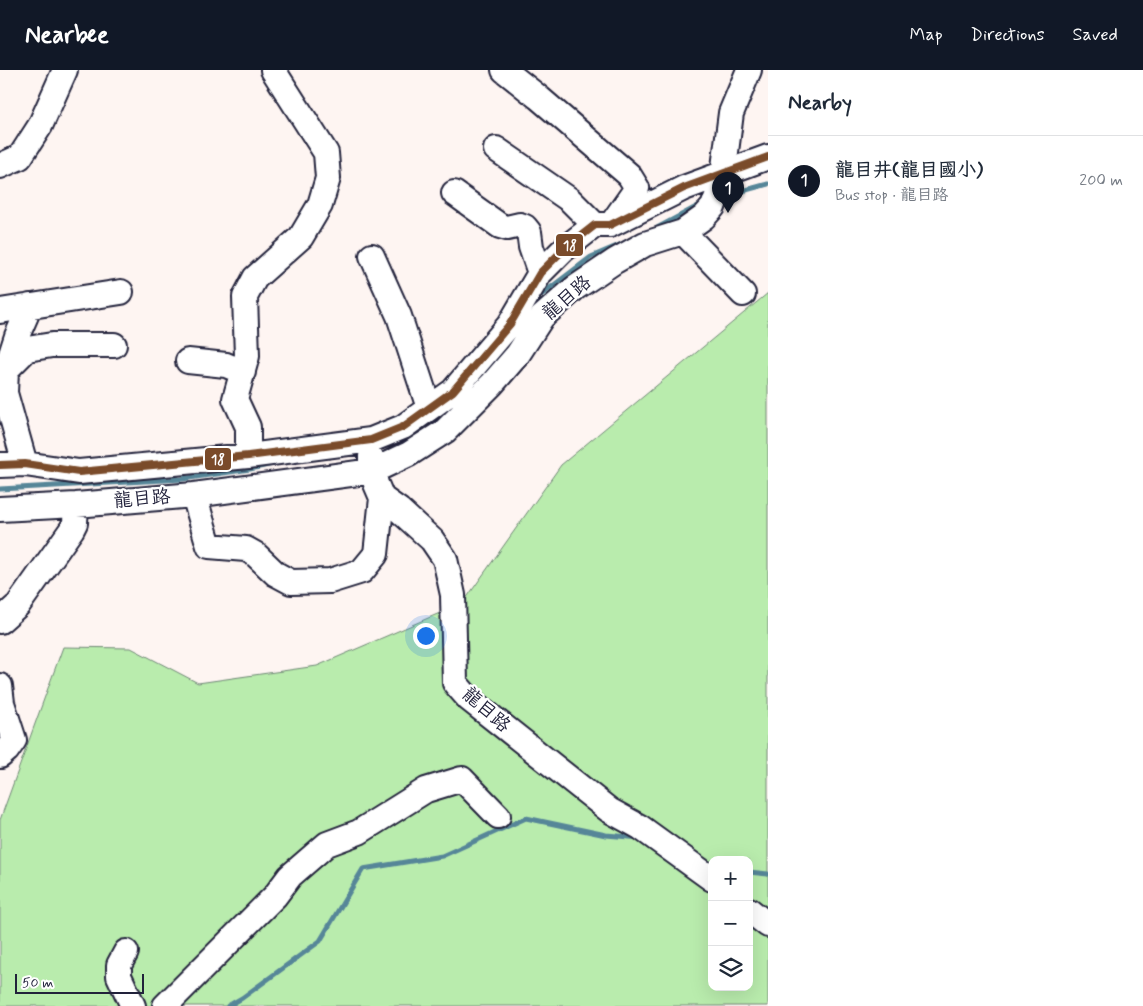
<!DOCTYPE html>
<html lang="en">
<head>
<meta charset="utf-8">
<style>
	:root { --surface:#fff; --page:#f2f2f3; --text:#1f2937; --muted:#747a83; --line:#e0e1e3; --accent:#111827 }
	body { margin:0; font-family:Mynerve,"LXGW WenKai TC",sans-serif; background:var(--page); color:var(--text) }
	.controls { position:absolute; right:15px; bottom:15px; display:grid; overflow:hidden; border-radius:10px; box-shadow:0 5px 20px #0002 }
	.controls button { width:45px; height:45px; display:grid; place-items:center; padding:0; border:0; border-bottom:1px solid var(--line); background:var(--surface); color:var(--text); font:25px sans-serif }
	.scale { position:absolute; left:15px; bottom:12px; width:129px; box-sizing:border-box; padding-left:5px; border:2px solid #22223b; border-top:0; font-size:14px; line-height:18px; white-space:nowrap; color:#22223b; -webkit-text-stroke:4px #fff; paint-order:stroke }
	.you { position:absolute; left:425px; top:565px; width:18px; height:18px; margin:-12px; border:4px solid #fff; border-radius:50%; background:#1a73e8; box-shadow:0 0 0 8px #1a73e833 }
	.badge { display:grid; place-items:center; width:32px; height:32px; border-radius:50%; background:var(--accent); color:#fff; font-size:16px; font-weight:700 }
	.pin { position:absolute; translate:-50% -41px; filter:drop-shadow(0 1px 2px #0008) }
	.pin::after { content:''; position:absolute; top:26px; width:18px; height:15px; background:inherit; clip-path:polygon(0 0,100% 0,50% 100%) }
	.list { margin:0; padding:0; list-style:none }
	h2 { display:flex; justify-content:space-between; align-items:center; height:65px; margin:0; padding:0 20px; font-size:21px }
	h2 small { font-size:16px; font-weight:400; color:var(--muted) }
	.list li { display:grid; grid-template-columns:32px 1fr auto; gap:15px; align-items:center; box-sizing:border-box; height:90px; padding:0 20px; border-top:1px solid var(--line) }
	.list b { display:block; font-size:19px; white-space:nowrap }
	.list p { margin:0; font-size:16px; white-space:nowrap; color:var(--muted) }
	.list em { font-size:16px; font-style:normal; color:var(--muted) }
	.icon { flex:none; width:28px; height:28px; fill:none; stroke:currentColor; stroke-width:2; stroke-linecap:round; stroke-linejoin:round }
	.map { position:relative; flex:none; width:768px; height:936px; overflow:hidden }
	header { display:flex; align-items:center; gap:30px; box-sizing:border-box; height:70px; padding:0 25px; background:var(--accent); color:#fff }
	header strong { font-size:24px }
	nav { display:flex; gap:28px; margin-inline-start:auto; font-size:18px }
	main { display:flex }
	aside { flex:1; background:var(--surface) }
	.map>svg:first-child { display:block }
	.green { fill:#b9ecad; stroke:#6e8774; fill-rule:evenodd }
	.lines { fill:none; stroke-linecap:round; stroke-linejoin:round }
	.stream { stroke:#568698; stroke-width:5 }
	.minor-casing { stroke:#22223b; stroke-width:28 }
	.minor { stroke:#fff; stroke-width:24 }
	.bus-1-casing { stroke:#fff; stroke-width:11 }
	.bus-1 { stroke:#7a4b2a; stroke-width:8 }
	.labels { text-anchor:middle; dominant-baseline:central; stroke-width:4.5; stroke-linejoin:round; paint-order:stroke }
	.street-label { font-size:19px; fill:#22223b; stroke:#fff }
	.line-badge { stroke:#fff; stroke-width:2 }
	.badge-label { font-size:14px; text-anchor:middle; font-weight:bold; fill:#fff }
</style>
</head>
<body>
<header>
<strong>Nearbee</strong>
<nav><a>Map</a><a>Directions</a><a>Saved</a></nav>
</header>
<main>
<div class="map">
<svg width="768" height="936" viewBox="0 0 768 936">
	<rect width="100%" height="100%" fill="#fef5f2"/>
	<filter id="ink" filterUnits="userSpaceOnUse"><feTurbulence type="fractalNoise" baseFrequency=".02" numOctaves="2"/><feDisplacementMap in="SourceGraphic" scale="10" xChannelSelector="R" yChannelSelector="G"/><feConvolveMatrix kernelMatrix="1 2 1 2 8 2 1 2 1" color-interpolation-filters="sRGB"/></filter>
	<g filter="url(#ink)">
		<path class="green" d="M768 223V936H0V750L63 577 131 578 198 613 317 596 463 533 561 395ZM712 790H749V917H712Z"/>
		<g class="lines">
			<path class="stream" d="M724 126 768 114
				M657 158 702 134
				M537 228 591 187 624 173
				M0 419 182 409 250 399 273 394
				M749 802 768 804
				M228 936 242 928 320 871 363 799 442 786 526 748 606 765 641 768"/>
			<g class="minor-casing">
				<path id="minor" d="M504 0 538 27 629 105 637 118 613 152
					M496 79 570 130 595 155
					M0 96 20 87 40 56 65 0
					M454 123 500 156 507 158 520 155 525 157 529 162 531 177 540 203
					M683 162 743 224
					M372 186 399 246 429 338
					M0 241 121 222
					M188 291 226 295 243 302
					M7 299 27 279 52 275H114
					M248 386V357L235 329 247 286 245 227 255 208 301 167 320 135 328 108 326 83 273 0
					M371 387V393L376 414 382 428 399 440 432 470 445 489 453 525 455 613 469 629 609 740 640 757 712 809
					M25 394 5 323 6 300 17 266 30 236
					M0 395 25 394 79 402 248 386 371 370 403 357 453 321 510 254 540 203 563 180 595 155H610L684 118 768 87
					M194 425 209 476 246 479 255 484 276 504 291 512 330 511 362 501 376 484 382 428
					M0 439 76 435 194 425 373 401 409 384 445 361 492 314 518 284 542 247 575 218 615 191 645 174 683 162 704 147 713 137 722 113 731 43 749 0
					M0 551 18 535 72 459 75 453 76 435
					M0 616 2 633 14 670 7 680 0 686
					M749 840 768 855
					M126 882 119 895V906L133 936
					M165 936 275 826 290 806 327 774 359 762 426 720 462 709 498 746"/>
			</g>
			<use href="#minor" class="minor"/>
			<g class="bus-1-casing">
				<path id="bus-1" d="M0 395 25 394 79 402 248 386 371 370 403 357 453 321 510 254 540 203 563 180 595 155H610L684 118 768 87"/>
			</g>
			<use href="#bus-1" class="bus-1"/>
		</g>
	</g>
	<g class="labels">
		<g class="street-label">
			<text transform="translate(567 228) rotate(-41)">龍目路</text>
			<text transform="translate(142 429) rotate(-5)">龍目路</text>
			<text transform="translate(486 640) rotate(41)">龍目路</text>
		</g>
	</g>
	<g class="line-badge">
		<rect x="555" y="163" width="29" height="24" rx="5" fill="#7a4b2a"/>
		<rect x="204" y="377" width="28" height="24" rx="5" fill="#7a4b2a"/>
	</g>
	<g class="badge-label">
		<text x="570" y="180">18</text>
		<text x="218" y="394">18</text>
	</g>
</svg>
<div class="controls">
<button>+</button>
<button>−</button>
<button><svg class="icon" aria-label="layers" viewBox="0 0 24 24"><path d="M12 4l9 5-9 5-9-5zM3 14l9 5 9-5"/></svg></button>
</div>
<div class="scale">50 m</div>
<div class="you"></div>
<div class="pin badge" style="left:728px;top:143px">1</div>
</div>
<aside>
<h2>Nearby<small></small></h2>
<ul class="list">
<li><span class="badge">1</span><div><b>龍目井(龍目國小)</b><p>Bus stop · 龍目路</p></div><em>200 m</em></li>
</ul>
</aside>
</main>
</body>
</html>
